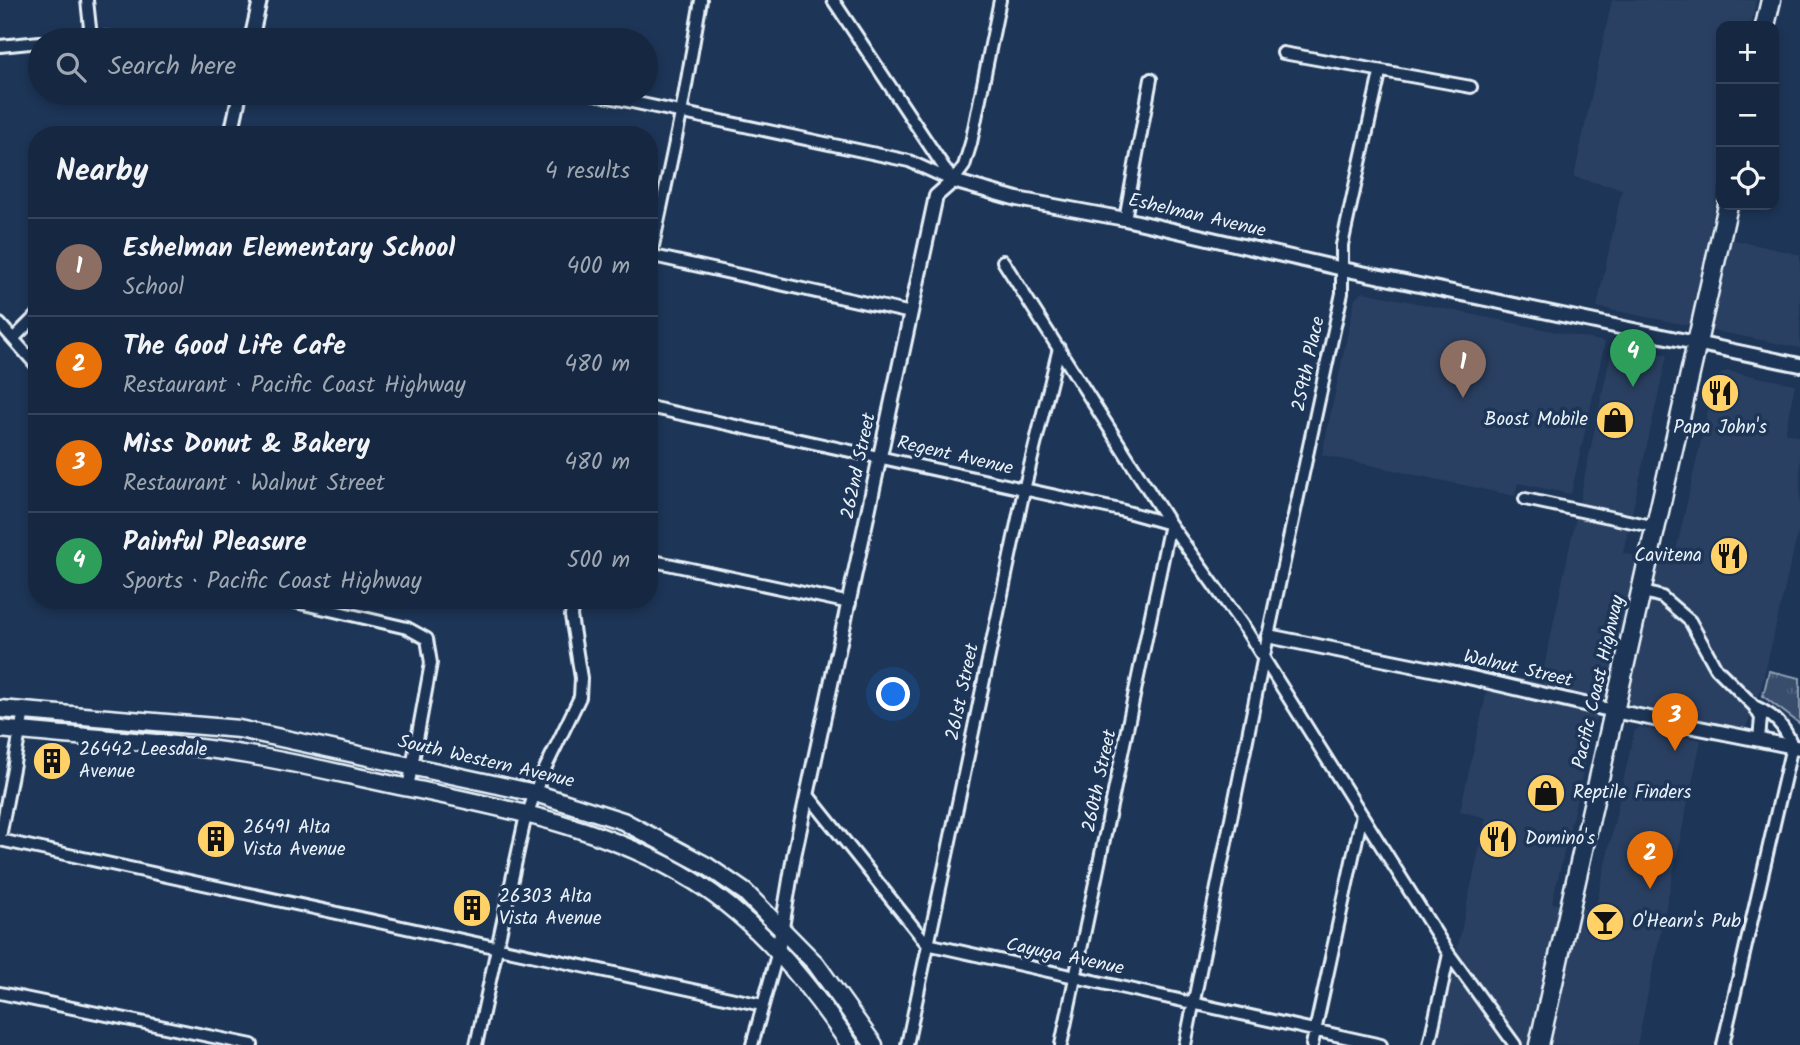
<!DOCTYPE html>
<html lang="en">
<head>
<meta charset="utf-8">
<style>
	:root { --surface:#162841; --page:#23344c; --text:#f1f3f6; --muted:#9ea6b1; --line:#35445a; --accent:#8c9099 }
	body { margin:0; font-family:Kalam,sans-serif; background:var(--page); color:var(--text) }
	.controls { position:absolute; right:21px; top:21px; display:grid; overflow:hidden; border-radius:14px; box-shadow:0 4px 10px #0003 }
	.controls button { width:63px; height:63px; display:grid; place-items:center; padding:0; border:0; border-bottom:2px solid var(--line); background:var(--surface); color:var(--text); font:35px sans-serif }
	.you { position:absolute; left:894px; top:695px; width:24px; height:24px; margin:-18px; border:5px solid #fff; border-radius:50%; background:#1a73e8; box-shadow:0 0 0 10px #1a73e833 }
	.badge { display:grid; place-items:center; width:46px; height:46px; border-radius:50%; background:var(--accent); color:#fff; font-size:23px; font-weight:700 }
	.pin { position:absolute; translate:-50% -58px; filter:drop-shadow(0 2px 4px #0008) }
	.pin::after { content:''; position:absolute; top:37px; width:24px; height:21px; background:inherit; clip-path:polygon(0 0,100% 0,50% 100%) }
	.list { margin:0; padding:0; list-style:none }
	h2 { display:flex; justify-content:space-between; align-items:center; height:91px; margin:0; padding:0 28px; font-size:30px }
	h2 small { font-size:23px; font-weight:400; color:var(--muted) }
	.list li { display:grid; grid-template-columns:46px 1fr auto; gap:21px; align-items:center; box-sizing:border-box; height:98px; padding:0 28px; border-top:2px solid var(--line) }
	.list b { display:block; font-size:26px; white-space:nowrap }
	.list p { margin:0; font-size:23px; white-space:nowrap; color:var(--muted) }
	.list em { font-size:23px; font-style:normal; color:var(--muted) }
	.icon { flex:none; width:38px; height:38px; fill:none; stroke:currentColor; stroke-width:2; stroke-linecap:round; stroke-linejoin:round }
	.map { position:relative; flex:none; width:1800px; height:1045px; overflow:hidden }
	.search { position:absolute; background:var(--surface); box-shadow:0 4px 10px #0003; left:28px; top:28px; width:630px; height:77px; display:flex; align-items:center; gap:18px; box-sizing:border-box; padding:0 24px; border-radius:38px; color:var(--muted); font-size:26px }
	.panel { position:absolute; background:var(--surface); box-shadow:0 4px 10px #0003; left:28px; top:126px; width:630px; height:483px; border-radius:28px }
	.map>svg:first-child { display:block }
	.built { fill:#2a4162 }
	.grass { fill:url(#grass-tufts); stroke:#909fb2; stroke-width:2 }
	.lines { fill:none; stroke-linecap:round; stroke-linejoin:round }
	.minor-casing { stroke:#e8f1f8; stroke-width:16 }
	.tertiary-casing { stroke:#e8f1f8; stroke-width:18 }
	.primary-casing { stroke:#e8f1f8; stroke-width:21 }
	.trunk-casing { stroke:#e8f1f8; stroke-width:23 }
	.minor { stroke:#1d3557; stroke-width:10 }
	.tertiary { stroke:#1d3557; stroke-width:12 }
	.primary { stroke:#1d3557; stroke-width:16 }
	.trunk { stroke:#1d3557; stroke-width:18 }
	.labels { text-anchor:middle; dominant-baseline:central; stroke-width:7; stroke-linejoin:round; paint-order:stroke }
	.street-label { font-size:19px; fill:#e8f1f8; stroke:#1d3557 }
	.poi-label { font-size:19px; fill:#e8f1f8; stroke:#1d3557; text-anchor:start }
</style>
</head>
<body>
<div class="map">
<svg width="1800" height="1045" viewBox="0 0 1800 1045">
	<defs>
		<pattern id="grass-tufts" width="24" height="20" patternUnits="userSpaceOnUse" patternTransform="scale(1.75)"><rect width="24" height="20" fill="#374d6c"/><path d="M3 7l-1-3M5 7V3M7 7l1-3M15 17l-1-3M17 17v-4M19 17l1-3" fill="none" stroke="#546782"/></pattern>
	</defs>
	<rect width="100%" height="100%" fill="#1d3557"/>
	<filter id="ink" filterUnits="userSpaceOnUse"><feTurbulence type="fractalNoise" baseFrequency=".0143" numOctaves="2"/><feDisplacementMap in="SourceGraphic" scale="14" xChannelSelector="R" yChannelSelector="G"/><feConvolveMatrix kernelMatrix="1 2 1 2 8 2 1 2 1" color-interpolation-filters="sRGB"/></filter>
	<g filter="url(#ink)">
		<path class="built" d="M1612 0H1756L1751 26H1721V175L1709 234 1800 255V348L1597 307 1622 189 1574 177Z
			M1363 292 1605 342 1571 494 1518 483 1515 496 1322 455 1355 299Z
			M1613 343 1667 355 1623 553 1673 564 1715 379 1726 371 1795 384 1785 433 1800 437V524L1760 692 1745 730 1600 701 1552 903 1595 911 1634 732 1640 727 1701 740 1637 1045H1436L1486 818 1460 811 1491 673 1541 682Z"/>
		<path class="grass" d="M1769 671 1800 678V724L1763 696Z"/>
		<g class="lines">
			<g class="minor-casing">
				<path id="minor" d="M87 0 91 37
					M833 0 951 178
					M338 35 361 40
					M61 40 91 37 162 40
					M0 46 40 42
					M1283 53 1471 87
					M590 93 909 161 953 181
					M953 181 964 166 971 143 1000 0
					M1125 219 1151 79
					M649 255 911 313
					M1003 261 1170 524 1246 630 1449 954 1515 1045
					M649 265 681 114 701 0
					M0 324 37 366
					M14 338 37 315
					M649 407 1120 510 1170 524 1061 1045
					M1525 499 1656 527
					M649 560 850 603
					M1641 591 1662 597 1690 621 1716 668 1754 706 1761 718 1759 739
					M287 600 407 628 427 639 431 663 408 788
					M808 795 927 944 1381 1045
					M0 837 24 711
					M0 840 762 1005
					M0 993 252 1045
					M476 1045 524 824 540 779 580 697 581 678 571 616 573 600
					M752 1045 778 951
					M907 1045 1024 490 1059 348
					M1185 1045 1268 636 1342 293V245L1380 73
					M1312 1045 1362 815
					M1429 1045 1449 954
					M1723 1045 1792 746C1786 727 1773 714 1754 706"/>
			</g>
			<g class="tertiary-casing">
				<path id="tertiary" d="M251 40 260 0
					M231 135 240 93
					M1268 636 1451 673 1614 711 1800 748
					M778 951 794 856 936 196 953 181 1017 199 1125 219 1343 269 1800 365"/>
			</g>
			<g class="primary-casing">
				<path id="primary" d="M0 709 239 729 535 793 623 821 707 866 745 892 816 964 874 1045
					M0 729C83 738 166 741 248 755 305 764 362 779 419 790 514 810 610 829 694 881 759 922 807 982 850 1045"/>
			</g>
			<g class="trunk-casing">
				<path id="trunk" d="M1765 26 1771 0
					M1539 1045 1728 205"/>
			</g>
			<use href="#minor" class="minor"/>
			<use href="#tertiary" class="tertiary"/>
			<use href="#primary" class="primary"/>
			<use href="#trunk" class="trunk"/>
		</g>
	</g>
	<defs>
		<g id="restaurant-disc" transform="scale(2.0125)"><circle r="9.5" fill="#ffd166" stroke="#1d3557"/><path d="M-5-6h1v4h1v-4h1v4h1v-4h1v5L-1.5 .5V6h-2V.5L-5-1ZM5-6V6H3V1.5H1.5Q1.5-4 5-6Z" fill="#111"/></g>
		<g id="shop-disc" transform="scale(2.0125)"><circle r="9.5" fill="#ffd166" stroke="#1d3557"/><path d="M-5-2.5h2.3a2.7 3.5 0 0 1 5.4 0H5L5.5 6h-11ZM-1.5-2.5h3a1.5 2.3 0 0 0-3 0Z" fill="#111"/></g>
		<g id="building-disc" transform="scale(2.0125)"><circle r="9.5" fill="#ffd166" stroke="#1d3557"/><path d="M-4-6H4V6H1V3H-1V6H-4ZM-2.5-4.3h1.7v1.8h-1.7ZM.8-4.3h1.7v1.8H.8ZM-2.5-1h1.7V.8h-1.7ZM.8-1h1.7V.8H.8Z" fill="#111"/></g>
		<g id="bar-disc" transform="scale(2.0125)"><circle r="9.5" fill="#ffd166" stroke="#1d3557"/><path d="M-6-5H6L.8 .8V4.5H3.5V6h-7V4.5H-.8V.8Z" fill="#111"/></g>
	</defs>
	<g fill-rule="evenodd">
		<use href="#restaurant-disc" x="1720" y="393"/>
		<use href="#shop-disc" x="1615" y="420"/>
		<use href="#restaurant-disc" x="1729" y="556"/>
		<use href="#building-disc" x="52" y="761"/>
		<use href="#shop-disc" x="1546" y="793"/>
		<use href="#building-disc" x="216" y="839"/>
		<use href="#restaurant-disc" x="1498" y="839"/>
		<use href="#building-disc" x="472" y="908"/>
		<use href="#bar-disc" x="1605" y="922"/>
	</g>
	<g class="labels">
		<g class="street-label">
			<text transform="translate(1197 216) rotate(13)">Eshelman Avenue</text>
			<text transform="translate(1309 364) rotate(-78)">259th Place</text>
			<text transform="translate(955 456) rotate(13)">Regent Avenue</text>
			<text transform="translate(859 466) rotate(-78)">262nd Street</text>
			<text transform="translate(1518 669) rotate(13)">Walnut Street</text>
			<text transform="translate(1599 682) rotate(-77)">Pacific Coast Highway</text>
			<text transform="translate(963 692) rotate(-78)">261st Street</text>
			<text transform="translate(486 762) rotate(13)">South Western Avenue</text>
			<text transform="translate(1100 781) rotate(-78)">260th Street</text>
			<text transform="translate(1065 957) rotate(12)">Cayuga Avenue</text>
		</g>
		<g class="poi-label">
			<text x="1588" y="420" text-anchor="end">Boost Mobile</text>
			<text x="1720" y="428" text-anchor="middle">Papa John's</text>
			<text x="1702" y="556" text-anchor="end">Cavitena</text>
			<text x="79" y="750">26442 Leesdale<tspan x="79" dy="22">Avenue</tspan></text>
			<text x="1573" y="793">Reptile Finders</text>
			<text x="243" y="828">26491 Alta<tspan x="243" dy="22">Vista Avenue</tspan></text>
			<text x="1525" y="839">Domino's</text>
			<text x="499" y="897">26303 Alta<tspan x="499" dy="22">Vista Avenue</tspan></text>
			<text x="1632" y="922">O'Hearn's Pub</text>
		</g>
	</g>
</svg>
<div class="controls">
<button>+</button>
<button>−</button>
<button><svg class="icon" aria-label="locate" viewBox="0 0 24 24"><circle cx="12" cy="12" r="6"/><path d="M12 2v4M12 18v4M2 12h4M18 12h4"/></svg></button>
</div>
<div class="you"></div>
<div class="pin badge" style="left:1463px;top:398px;background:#8d6e63">1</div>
<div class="pin badge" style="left:1650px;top:889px;background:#e8710a">2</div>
<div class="pin badge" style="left:1675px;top:751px;background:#e8710a">3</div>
<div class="pin badge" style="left:1633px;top:387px;background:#2e9e5b">4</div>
<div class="search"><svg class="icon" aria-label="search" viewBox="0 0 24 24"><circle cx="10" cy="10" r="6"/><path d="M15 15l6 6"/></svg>Search here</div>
<section class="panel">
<h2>Nearby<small>4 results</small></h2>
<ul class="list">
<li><span class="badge" style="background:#8d6e63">1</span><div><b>Eshelman Elementary School</b><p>School</p></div><em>400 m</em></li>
<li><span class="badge" style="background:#e8710a">2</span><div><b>The Good Life Cafe</b><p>Restaurant · Pacific Coast Highway</p></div><em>480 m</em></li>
<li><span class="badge" style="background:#e8710a">3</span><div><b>Miss Donut &amp; Bakery</b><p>Restaurant · Walnut Street</p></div><em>480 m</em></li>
<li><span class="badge" style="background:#2e9e5b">4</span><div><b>Painful Pleasure</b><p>Sports · Pacific Coast Highway</p></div><em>500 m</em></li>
</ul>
</section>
</div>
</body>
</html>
